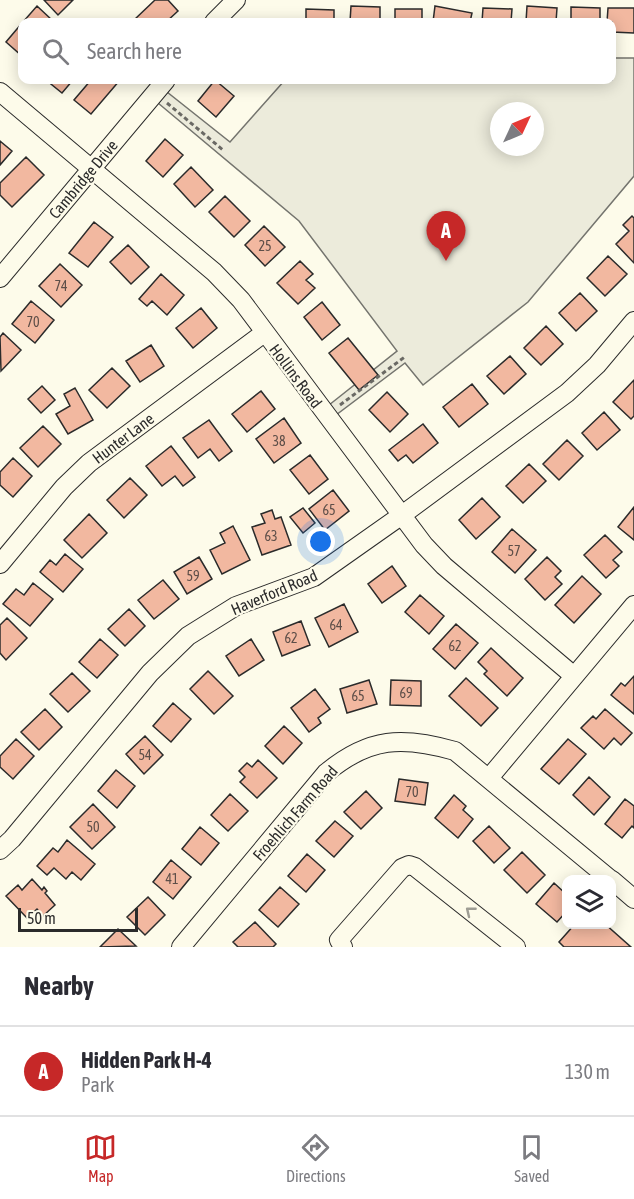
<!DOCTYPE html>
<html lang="en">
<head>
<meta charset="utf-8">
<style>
	:root { --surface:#fff; --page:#f7f7f7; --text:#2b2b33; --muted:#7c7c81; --line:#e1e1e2; --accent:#c62828 }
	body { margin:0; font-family:"Asap Condensed",sans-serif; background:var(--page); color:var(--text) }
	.controls { position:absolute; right:18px; bottom:18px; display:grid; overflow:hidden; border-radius:12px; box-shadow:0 3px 15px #0003 }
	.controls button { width:54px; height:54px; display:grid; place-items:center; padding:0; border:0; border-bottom:2px solid var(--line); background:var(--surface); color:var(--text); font:30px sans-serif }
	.compass { position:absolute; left:490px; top:102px; width:54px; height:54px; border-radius:50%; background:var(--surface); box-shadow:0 3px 15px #0003; rotate:46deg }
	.scale { position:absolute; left:18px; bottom:15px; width:120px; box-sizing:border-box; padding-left:6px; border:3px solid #2b2b2b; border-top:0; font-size:16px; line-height:21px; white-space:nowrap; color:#2b2b2b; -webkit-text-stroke:4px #fdfbea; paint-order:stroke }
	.you { position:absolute; left:321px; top:542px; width:21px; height:21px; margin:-15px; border:4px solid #fff; border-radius:50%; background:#1a73e8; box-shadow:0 0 0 9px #1a73e833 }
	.badge { display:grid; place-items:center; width:39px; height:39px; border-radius:50%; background:var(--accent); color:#fff; font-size:20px; font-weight:700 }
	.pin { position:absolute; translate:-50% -50px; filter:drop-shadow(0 2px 3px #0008) }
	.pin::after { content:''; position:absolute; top:32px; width:21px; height:18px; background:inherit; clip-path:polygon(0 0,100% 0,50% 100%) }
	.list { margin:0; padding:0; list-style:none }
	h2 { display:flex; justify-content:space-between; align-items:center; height:78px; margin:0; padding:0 24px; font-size:26px }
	h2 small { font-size:20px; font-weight:400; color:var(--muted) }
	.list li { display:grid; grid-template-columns:39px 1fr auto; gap:18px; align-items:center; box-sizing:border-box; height:90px; padding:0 24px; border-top:2px solid var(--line) }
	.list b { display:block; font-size:22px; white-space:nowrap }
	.list p { margin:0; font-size:20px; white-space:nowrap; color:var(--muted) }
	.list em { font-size:20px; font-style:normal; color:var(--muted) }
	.icon { flex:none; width:33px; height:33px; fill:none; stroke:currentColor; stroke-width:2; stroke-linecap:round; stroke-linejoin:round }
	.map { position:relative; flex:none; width:634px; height:947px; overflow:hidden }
	.search { position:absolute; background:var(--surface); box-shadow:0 3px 15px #0003; left:18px; right:18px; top:18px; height:66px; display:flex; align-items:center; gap:15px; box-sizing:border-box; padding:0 21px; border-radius:12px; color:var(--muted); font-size:22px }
	.sheet { height:168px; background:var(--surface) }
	nav { display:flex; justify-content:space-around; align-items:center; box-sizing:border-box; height:84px; border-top:2px solid var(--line); background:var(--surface); font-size:16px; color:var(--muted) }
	nav a { display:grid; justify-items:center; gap:3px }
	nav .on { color:var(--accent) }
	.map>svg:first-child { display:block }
	.green { fill:#ecebdb; stroke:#74746e; stroke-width:1.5; fill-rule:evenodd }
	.building { fill:#f2b8a0; stroke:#2b2b2b; stroke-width:1.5 }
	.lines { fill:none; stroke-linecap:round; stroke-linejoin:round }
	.minor-casing { stroke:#2b2b2b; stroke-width:20 }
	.path { stroke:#6a6964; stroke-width:3; stroke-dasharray:4.5 3; stroke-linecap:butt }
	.minor { stroke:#fdfbea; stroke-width:18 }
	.oneway { stroke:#9e9d94 }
	.labels { text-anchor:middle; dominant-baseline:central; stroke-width:4.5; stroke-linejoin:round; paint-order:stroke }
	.number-label { font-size:14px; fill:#5d4e48 }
	.street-label { font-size:16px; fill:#2b2b2b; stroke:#fdfbea }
</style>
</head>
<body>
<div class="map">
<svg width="634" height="947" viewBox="0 0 634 947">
	<rect width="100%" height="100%" fill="#fdfbea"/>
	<path class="green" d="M612 58H634V176L528 302 423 385 405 363 332 418 324 409 397 351 299 221 158 103 167 92 230 142 285 80H612ZM499 111H535V147H499Z"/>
	<path class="building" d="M44 0H73L58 15Z
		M155 0H168L178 11 166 22H136L134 20Z
		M37 6 53 21 52 22H23Z
		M351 6 380 7V22H350Z
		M435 6 472 13 470 22H433Z
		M527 6 557 8 556 22H526Z
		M571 7 600 8V22H571Z
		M483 8 512 9 511 22H482Z
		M608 8H634V33L612 32V22H607Z
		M306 9 334 10V22H306Z
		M395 9H422V22H395Z
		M22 23V56L6 42Z
		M46 80H73L62 93Z
		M91 80H120L91 114 74 100Z
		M215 80 234 96 216 117 198 101Z
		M165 139 183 155 163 177 146 161Z
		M0 141 12 151 0 165Z
		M26 157 44 175 12 207 0 195V183Z
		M191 167 213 190 195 207 174 184Z
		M225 196 250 221 234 237 209 212Z
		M632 216 634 218V263L616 244 629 231 623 225Z
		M94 222 113 237 88 267 69 253Z
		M264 226 285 247 265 266 245 245Z
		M128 245 149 267 131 284 110 262Z
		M608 256 627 274 605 296 587 278Z
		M300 261 313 274 306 280 315 288 298 304 277 283Z
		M60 264 82 285 61 307 39 286Z
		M161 274 184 295 167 315 152 301 147 306 139 299Z
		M580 293 597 311 576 331 559 313Z
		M31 301 54 320 35 343 12 324Z
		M322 302 340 325 322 340 304 317Z
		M201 308 217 328 193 348 176 328Z
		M546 326 563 344 541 365 524 348Z
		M3 333 21 350 1 371 0 337Z
		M348 338 378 375 359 390 329 353Z
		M151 345 164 366 140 382 126 361Z
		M510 356 526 374 504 394 487 376Z
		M112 368 130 386 107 408 89 390Z
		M634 380V416L631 419 613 402Z
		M472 384 488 404 459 427 443 407Z
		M42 386 55 400 41 413 28 399Z
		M75 388 93 420 68 434 56 414 70 406 64 394Z
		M261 391 275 409 247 432 232 414Z
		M387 392 408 414 390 432 369 410Z
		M604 412 620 430 597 450 582 433Z
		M284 418 301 443 274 463 256 439Z
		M209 420 232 451 219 461 210 449 198 458 183 438Z
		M423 424 438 443 413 463 406 455 398 461 389 450Z
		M43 426 61 444 38 467 20 448Z
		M567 440 583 456 559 480 543 464Z
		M171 446 195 477 183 486 175 476 162 486 146 466Z
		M310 455 328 479 309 494 290 470Z
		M13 458 32 476 13 497 0 485V472Z
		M529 464 546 481 523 503 506 486Z
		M130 478 147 495 124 518 107 500Z
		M333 490 349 511 325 530 309 509Z
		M482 498 500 517 476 539 459 520Z
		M634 507V540L618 527Z
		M303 508 315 523 303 533 290 517Z
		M272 510 275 519 281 517 291 545 262 555 252 527 265 523 261 514Z
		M89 514 107 533 82 558 64 540Z
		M233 526 250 560 222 574 210 550 225 543 220 533Z
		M512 529 536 550 515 573 492 552Z
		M605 535 622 552 613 560 619 566 606 578 584 555Z
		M65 554 83 569 63 592 40 572 50 560 56 565Z
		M199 557 212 579 187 594 174 572Z
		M547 557 561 571 555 577 562 584 545 600 525 579Z
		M392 566 406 586 382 603 368 584Z
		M582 576 601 594 574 623 555 605Z
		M163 580 179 599 154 619 138 600Z
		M33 583 53 599 30 626 3 604 16 589 24 595Z
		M420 595 444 616 429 634 405 612Z
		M344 604 358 632 329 647 315 618Z
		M129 609 145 626 125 646 108 629Z
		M7 618 27 638 6 660 0 653V625Z
		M301 621 310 645 282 656 273 632Z
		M456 624 478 643 455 669 433 649Z
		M100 639 118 655 97 678 79 662Z
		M251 639 264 660 239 676 226 656Z
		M491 648 523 678 507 696 484 674 487 671 478 662Z
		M208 671 233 696 214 714 190 689Z
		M72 673 90 691 68 712 50 694Z
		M634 676V714L611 695 621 683 625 686Z
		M466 678 498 708 481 726 449 696Z
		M369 680 377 704 347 713 340 689Z
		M391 680 421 681V706L390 705Z
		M315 689 330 709 318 718 321 723 309 732 291 708Z
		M173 703 191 719 171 742 153 726Z
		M45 709 62 727 39 750 21 732Z
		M605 709 632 733 621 745 614 738 604 749 581 728 593 716 596 719Z
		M284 726 302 743 283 764 265 746Z
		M145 736 163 755 144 774 126 754Z
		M16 739 34 756 13 779 0 767V756Z
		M568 739 586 754 559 784 541 769Z
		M258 760 277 778 257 798 240 782 245 777 239 771 247 763 252 767Z
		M116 770 135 786 117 808 98 791Z
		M589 777 610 797 594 815 573 795Z
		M399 779 428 783 425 805 395 801Z
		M366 791 382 808 361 829 344 812Z
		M230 794 248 811 228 831 211 815Z
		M454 795 466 806 463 810 473 819 458 838 435 818Z
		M625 799 634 806V828L632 826 622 838 605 824Z
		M93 804 115 827 92 849 70 827Z
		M335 821 353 836 334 857 316 841Z
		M489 826 510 848 494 863 473 841Z
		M200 827 219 843 201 865 182 849Z
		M67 840 95 864 81 880 72 872 66 879 54 868 47 875 37 866 53 848 58 852Z
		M522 852 545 875 527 893 504 870Z
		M307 854 325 870 306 892 288 876Z
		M171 860 191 877 173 899 153 882Z
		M32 879 42 890 44 887 47 891 45 893 55 905 43 916 37 909 27 918 6 896 18 885 22 890Z
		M554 883 566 894V912L557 922 536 904Z
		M280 887 299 904 278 927 259 910Z
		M148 897 165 915 145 935 127 917Z
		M255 922 276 944 273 947H238L233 942Z
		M575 924H605L631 947H564L559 942Z
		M118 929 136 946 100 947Z"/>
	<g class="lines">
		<g class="minor-casing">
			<path id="minor" d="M214 22 236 0
				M0 92 214 272 241 300 424 545 444 566 574 676
				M0 278 166 80
				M0 564 64 487 89 463 264 333
				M489 778 634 605
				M0 850 12 839 150 673 188 636 236 606 314 577 402 515 567 393 597 365 634 321
				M612 880 634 899
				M181 947 326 773C369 737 403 736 455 751L611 880
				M343 947 339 940 402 868 409 865 415 867 516 947"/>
		</g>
		<path class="path" d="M167 103 223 150
			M340 405 406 356"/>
		<use href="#minor" class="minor"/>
	</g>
	<defs><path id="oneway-chevron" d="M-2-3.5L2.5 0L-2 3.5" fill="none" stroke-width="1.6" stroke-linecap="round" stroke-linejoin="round" transform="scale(1.5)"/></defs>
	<use class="oneway" href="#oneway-chevron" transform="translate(470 911) rotate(-141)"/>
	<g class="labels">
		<g class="number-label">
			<text x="265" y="246">25</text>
			<text x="61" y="286">74</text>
			<text x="33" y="322">70</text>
			<text x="279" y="441">38</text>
			<text x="329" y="510">65</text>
			<text x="271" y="536">63</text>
			<text x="514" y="551">57</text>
			<text x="193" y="576">59</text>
			<text x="336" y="625">64</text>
			<text x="291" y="638">62</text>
			<text x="455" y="646">62</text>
			<text x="406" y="693">69</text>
			<text x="358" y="696">65</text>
			<text x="145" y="755">54</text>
			<text x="412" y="792">70</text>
			<text x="93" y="827">50</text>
			<text x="172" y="879">41</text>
		</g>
		<g class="street-label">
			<text transform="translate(83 179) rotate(-50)">Cambridge Drive</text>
			<text transform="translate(296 376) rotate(53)">Hollins Road</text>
			<text transform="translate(123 438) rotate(-37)">Hunter Lane</text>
			<text transform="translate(274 592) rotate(-23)">Haverford Road</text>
			<text transform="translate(295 813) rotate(-49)">Froehlich Farm Road</text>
		</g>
	</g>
</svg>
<div class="controls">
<button><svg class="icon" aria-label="layers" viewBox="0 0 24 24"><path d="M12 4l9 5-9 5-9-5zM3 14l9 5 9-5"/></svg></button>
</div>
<svg class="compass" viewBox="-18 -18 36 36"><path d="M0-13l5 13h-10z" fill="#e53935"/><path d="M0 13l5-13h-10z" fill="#7c7c81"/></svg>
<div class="scale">50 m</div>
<div class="you"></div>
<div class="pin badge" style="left:446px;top:261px">A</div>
<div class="search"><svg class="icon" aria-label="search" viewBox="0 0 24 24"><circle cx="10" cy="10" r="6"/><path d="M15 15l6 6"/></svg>Search here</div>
</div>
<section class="sheet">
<h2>Nearby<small></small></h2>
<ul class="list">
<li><span class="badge">A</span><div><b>Hidden Park H-4</b><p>Park</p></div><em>130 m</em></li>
</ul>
</section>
<nav>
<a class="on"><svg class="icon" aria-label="map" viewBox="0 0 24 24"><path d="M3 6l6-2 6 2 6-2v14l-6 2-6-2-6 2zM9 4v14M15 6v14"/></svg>Map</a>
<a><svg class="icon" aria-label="directions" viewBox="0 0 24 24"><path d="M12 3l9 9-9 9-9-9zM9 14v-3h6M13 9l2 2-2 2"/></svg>Directions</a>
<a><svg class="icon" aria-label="saved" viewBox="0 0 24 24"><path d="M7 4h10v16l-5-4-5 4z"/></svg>Saved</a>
</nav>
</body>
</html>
